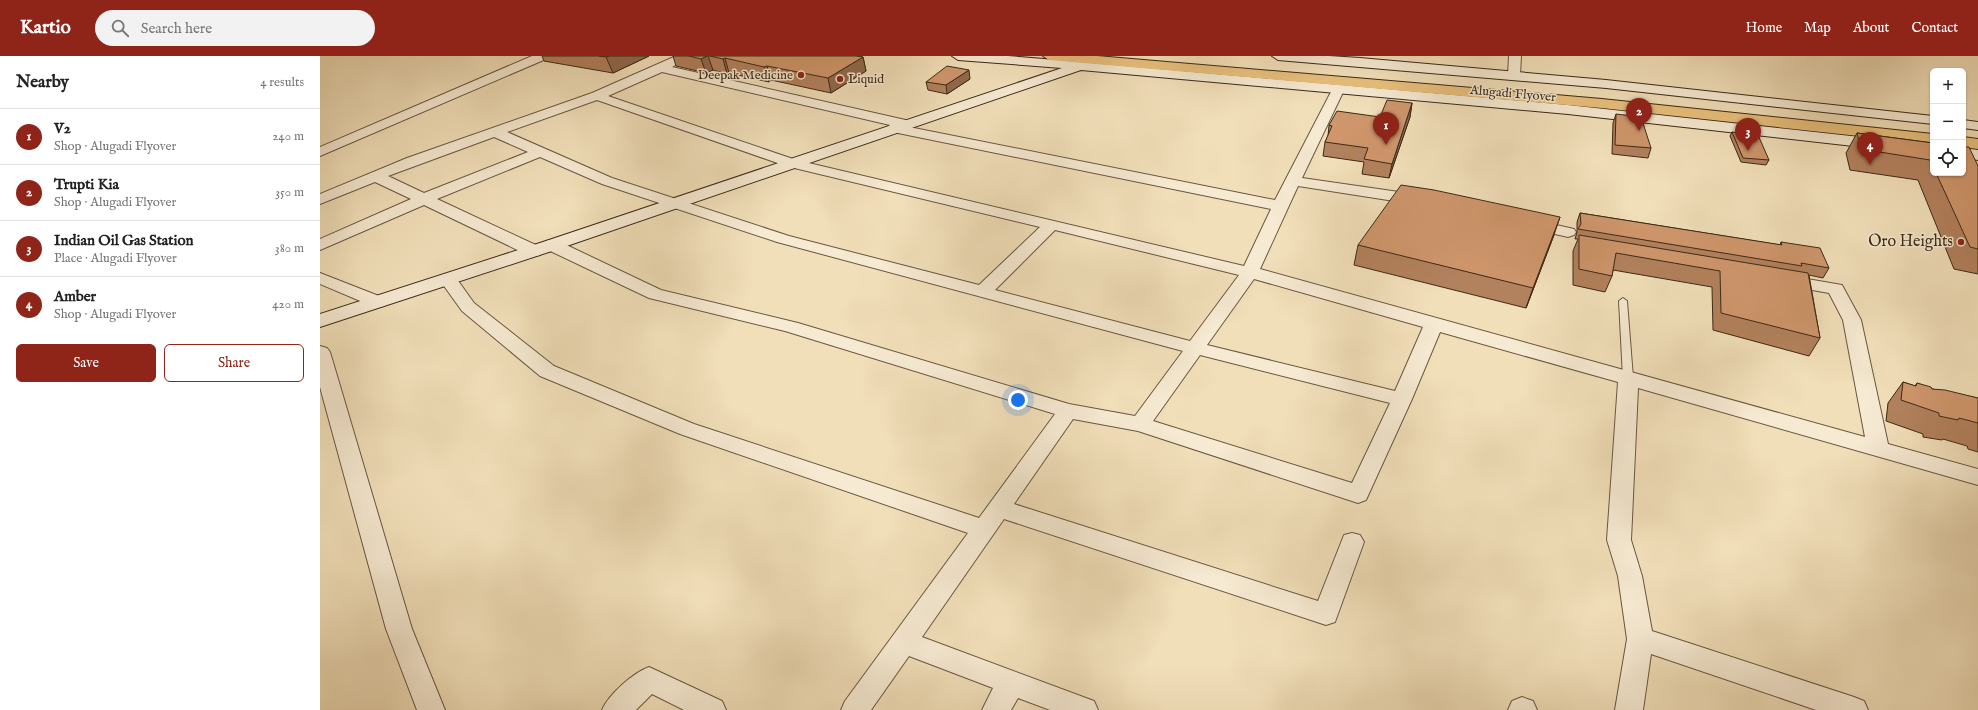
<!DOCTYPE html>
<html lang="en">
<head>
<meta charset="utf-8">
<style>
	:root { --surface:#fff; --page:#f2f2f2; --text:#222; --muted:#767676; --line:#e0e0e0; --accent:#8f2418 }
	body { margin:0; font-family:"IM FELL English",serif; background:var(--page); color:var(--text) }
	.controls { position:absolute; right:12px; top:12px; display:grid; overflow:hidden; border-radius:6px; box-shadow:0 1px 3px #0004 }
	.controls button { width:36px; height:36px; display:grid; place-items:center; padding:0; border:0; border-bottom:1px solid var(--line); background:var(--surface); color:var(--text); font:20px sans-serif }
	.you { position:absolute; left:698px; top:344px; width:14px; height:14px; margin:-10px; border:3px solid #fff; border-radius:50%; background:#1a73e8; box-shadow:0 0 0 6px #1a73e833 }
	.badge { display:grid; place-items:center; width:26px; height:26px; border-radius:50%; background:var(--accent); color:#fff; font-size:13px; font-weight:700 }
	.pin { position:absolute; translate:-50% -33px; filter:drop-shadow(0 1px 2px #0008) }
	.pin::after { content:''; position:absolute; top:21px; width:14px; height:12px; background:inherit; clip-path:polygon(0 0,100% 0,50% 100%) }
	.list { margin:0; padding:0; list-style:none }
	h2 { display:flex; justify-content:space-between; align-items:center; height:52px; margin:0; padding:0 16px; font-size:17px }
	h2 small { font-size:13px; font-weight:400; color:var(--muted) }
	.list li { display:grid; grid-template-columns:26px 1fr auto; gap:12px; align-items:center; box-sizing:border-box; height:56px; padding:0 16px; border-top:1px solid var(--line) }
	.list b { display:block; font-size:15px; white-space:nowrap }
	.list p { margin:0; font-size:13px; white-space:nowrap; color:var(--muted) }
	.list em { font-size:13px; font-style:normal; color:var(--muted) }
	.actions { display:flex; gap:8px; padding:12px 16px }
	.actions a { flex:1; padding:9px 0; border:1px solid var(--accent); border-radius:6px; text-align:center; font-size:14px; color:var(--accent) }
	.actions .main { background:var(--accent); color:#fff }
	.icon { flex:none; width:22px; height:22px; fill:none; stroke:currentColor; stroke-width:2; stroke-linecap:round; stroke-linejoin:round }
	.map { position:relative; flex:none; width:1658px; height:654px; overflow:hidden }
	header { display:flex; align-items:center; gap:24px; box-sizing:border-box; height:56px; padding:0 20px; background:var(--accent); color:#fff }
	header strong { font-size:19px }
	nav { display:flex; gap:22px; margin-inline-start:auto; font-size:14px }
	.search { width:280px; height:36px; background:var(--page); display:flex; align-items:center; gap:10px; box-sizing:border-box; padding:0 14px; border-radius:22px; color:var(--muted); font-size:15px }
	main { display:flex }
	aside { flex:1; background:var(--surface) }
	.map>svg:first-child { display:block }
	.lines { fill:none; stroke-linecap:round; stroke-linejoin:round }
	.lane-casing { stroke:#695740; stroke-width:2 }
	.street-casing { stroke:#695740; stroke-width:2 }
	.secondary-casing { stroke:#3c2a17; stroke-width:2 }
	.highway-casing { stroke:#3c2a17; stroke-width:2 }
	.lane { fill:#f6ead2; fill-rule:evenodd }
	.street { fill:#f6ead2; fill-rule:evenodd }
	.secondary { fill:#f6ead2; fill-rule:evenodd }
	.highway { fill:#e8c07c; fill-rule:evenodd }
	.wall { fill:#b2815d; stroke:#3c2a17 }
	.shaded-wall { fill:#91694c; stroke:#3c2a17 }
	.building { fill:#cf966c; stroke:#3c2a17 }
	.poi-dot { fill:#8f2418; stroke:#f6ead2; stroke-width:1.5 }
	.labels { text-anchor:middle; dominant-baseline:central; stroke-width:3; stroke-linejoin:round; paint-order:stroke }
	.far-poi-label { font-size:13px; fill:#3c2a17; stroke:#f6ead2; text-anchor:end }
	.far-street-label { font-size:13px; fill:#3c2a17; stroke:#f6ead2 }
	.poi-label { font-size:16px; fill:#3c2a17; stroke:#f6ead2; text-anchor:end }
</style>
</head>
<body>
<header>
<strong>Kartio</strong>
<div class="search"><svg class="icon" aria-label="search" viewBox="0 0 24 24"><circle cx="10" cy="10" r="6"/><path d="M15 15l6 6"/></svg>Search here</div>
<nav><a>Home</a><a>Map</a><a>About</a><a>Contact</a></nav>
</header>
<main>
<aside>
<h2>Nearby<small>4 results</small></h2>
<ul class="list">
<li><span class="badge">1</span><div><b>V2</b><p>Shop · Alugadi Flyover</p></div><em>240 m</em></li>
<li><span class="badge">2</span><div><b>Trupti Kia</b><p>Shop · Alugadi Flyover</p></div><em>350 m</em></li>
<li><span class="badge">3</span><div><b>Indian Oil Gas Station</b><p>Place · Alugadi Flyover</p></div><em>380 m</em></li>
<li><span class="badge">4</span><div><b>Amber</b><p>Shop · Alugadi Flyover</p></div><em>420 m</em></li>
</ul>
<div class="actions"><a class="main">Save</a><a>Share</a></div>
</aside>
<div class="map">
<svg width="1658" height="654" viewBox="0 0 1658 654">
	<rect width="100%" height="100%" fill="#f1dfb9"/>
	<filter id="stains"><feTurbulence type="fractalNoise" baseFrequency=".005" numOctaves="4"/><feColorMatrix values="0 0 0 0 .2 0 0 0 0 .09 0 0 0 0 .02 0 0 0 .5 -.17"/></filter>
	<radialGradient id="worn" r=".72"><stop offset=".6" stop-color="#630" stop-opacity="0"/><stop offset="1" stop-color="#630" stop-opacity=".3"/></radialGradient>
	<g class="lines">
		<g class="lane-casing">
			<path id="lane" d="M1303 242 1307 245 1313 322 1308 325 1303 322 1299 245Z"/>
		</g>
		<g class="street-casing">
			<path id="street" d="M212 0H228L226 3 0 100V91Z
				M356 0H372L352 11 590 65 592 68 589 71 955 144 1013 32 1019 28 1023 29 1025 32 982 122 1100 139 1105 141 1108 144 1105 147 1100 149 978 130 940 213 1545 381 1523 264 1509 237 1464 229 1458 228 1455 224 1458 220 1464 219 1522 229 1541 264 1568 388 1658 413V429L1318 332 1311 484 1322 520 1332 575 1534 641 1544 645 1548 654H1496L1331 598 1323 654H1295L1307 583 1298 520 1287 484 1298 326 1120 276 1092 343 1046 444 1038 447 818 375 753 363 694 448 998 545 1024 479 1032 477 1040 479 1044 486 1015 566 1006 569 684 463 602 581 774 645 778 654H730L698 642 691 654H662L673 632 589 600 551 654H521L525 645 648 477 360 378 220 320 142 255 119 223 122 219 128 218 134 219 154 247 234 310 374 368 659 462 735 358 465 275 329 242 226 193 224 189 226 185 232 184 238 185 341 234 478 267 749 348 815 360 863 295 457 186 282 128 220 101 117 143 220 191 222 195 220 199 214 200 208 199 104 149 0 194V183L91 143 55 126 0 148V138L87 102 272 37ZM342 16 570 69 566 72 568 75 573 76 951 153 924 210 476 104 288 40ZM277 44 466 110 720 171 659 229 469 180 292 122 187 76ZM174 81 208 96 104 137 68 120ZM735 174 919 219 870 285 675 234ZM934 223 1103 271 1075 335 887 289ZM880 299 1070 347 1032 427 833 365Z
				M1189 0H1201L1200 19 1198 22 1194 23 1188 19Z
				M1210 163 1254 173 1256 176 1254 179 1248 181 1204 171 1202 168 1204 165Z
				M0 217 64 242 67 246 64 250 58 251 52 250 0 228Z
				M0 290 7 292 10 296 92 573 125 654H97L66 573 0 331Z
				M329 611 402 645 406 654H364L332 638 316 654H282C289 638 313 617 329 611Z
				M1202 641 1213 645 1217 654H1188L1192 645Z"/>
		</g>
		<g class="secondary-casing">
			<path id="secondary" d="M632 0H688L760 6 1248 49 1613 89V99L1248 58 761 14 238 193 0 271V258L226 185 742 12 638 4Z
				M952 0H1009L1040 2 1286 24 1613 60V68L1286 32 958 4Z
				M1643 64 1658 66V74L1643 72Z
				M1643 92 1658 94V104L1643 102Z"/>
		</g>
		<g class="highway-casing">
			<path id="highway" d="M723 0H777L1282 43 1613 78V88L1282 52 729 4Z
				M1643 81 1658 83V93L1643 91Z"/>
		</g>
		<use href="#lane" class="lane"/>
		<use href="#street" class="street"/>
		<use href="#secondary" class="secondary"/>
		<use href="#highway" class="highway"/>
	</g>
	<path class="wall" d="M222 0H329L293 17 224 5Z
		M353 0H536L543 1 546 15 511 37 451 24 449 26 409 17 407 18 393 14 386 17 356 10Z
		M650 23 627 38 608 34 606 26Z
		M1092 47 1090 61 1069 122 1042 118 1044 106 1003 100 1005 86 1008 80 1009 69 1060 61Z
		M1296 58 1331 92 1328 102 1292 98 1293 67Z
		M1412 76 1449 104 1446 109 1421 106 1410 80Z
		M1537 77 1613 87V117H1643L1658 110V218L1634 213 1598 124 1530 114 1526 97Z
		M1260 157 1460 189 1461 186 1509 212 1503 222 1489 219 1500 282 1489 300 1393 274 1392 231 1293 214 1292 220 1285 236 1253 229V195L1258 183H1255L1257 176V166Z
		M1234 179 1206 252 1034 209 1038 189Z
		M1583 326 1595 330 1597 327 1612 333 1658 342V396L1648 393 1647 390 1623 383 1622 384 1603 381V378L1566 365 1568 347Z"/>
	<path class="shaded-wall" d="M289 0H329L293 17 286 1Z
		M387 0H388L393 14 386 17 381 3Z
		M543 1 546 15 511 37 508 22Z
		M405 2 409 17 407 18 403 3Z
		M447 10 451 24 449 26 444 11Z
		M649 14 650 23 627 38 626 29Z
		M1092 47 1090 61 1069 122 1072 108Z
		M1240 161 1234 179 1206 252 1213 232Z"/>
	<path class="building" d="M279 0H289L286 1Z
		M369 0H387L381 3Z
		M390 0H536L543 1 508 22 447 10 444 11 405 2 403 3Z
		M627 10 649 14 626 29 606 26Z
		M1067 44 1092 47 1072 108 1044 103 1048 92 1005 86 1012 70 1009 69 1017 55 1060 61Z
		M1296 58 1321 61 1331 92 1295 89Z
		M1412 76 1438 79 1449 104 1423 102Z
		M1537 77 1613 87V110L1610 104 1541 93Z
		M1643 91H1649L1658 110V193L1650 191 1616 117H1643Z
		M1081 129 1114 134 1240 161 1213 232 1038 189Z
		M1260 157 1462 189 1461 186 1500 192 1509 212 1481 207 1482 210 1258 173 1261 168Z
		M1259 179 1488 217 1500 282 1401 257 1400 215 1296 197 1292 220 1259 213Z
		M1583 326 1596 330 1597 327 1611 331 1612 333 1625 334 1658 342V367L1639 362 1638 364 1619 360V357L1581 344Z"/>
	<g class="poi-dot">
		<circle cx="481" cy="19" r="4"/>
		<circle cx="520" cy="23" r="4"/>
		<circle cx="1641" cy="186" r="4"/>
	</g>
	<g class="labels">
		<g class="far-poi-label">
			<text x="473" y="19">Deepak Medicine</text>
			<text x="528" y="23" text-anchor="start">Liquid</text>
		</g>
		<g class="far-street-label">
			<text transform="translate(1193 38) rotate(5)">Alugadi Flyover</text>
		</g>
		<g class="poi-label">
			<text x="1633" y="186">Oro Heights</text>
		</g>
	</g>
	<rect width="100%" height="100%" filter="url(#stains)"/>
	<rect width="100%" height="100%" fill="url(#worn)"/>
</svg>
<div class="controls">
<button>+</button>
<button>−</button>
<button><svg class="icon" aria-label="locate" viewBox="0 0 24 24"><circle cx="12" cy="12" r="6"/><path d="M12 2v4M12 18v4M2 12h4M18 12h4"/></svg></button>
</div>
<div class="you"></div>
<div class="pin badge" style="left:1066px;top:89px">1</div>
<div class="pin badge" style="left:1319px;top:75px">2</div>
<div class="pin badge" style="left:1428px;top:95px">3</div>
<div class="pin badge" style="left:1550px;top:109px">4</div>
</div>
</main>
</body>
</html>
